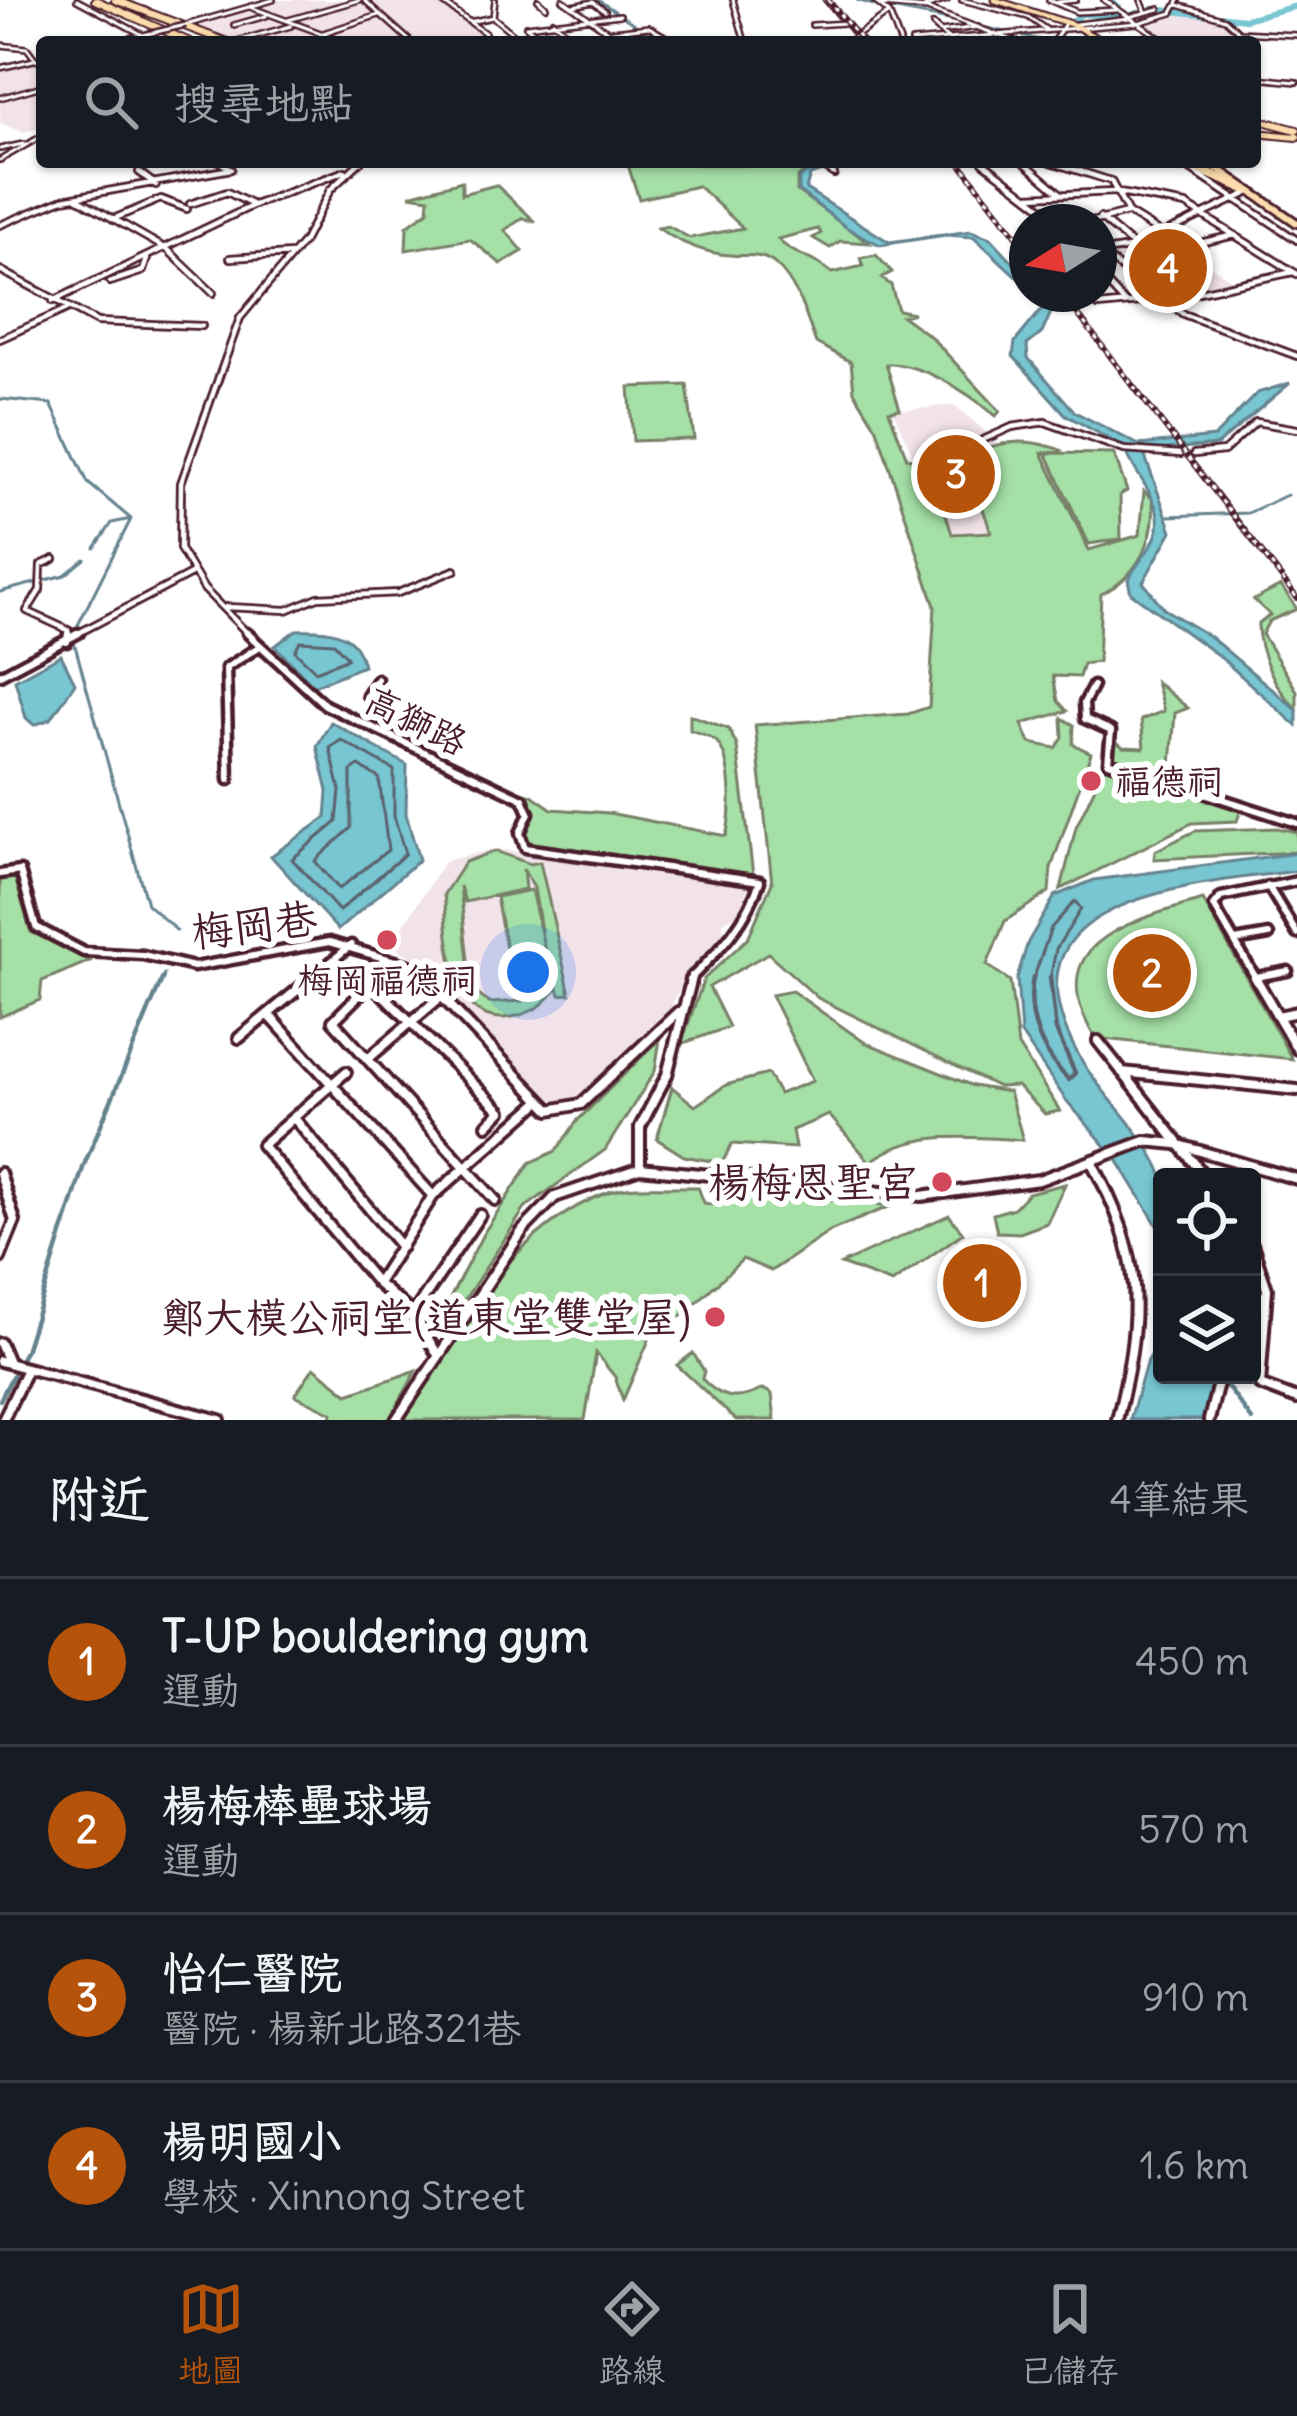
<!DOCTYPE html>
<html lang="zh-TW">
<head>
<meta charset="utf-8">
<style>
	:root { --surface:#171b24; --page:#20242c; --text:#f1f3f6; --muted:#9ea1a6; --line:#363941; --accent:#b45309 }
	body { margin:0; font-family:Delius,"LXGW WenKai TC",sans-serif; background:var(--page); color:var(--text) }
	.controls { position:absolute; right:36px; bottom:36px; display:grid; overflow:hidden; border-radius:12px; box-shadow:0 3px 9px #0004 }
	.controls button { width:108px; height:108px; display:grid; place-items:center; padding:0; border:0; border-bottom:3px solid var(--line); background:var(--surface); color:var(--text); font:60px sans-serif }
	.compass { position:absolute; left:1009px; top:204px; width:108px; height:108px; border-radius:50%; background:var(--surface); box-shadow:0 3px 9px #0004; rotate:259deg }
	.you { position:absolute; left:528px; top:972px; width:42px; height:42px; margin:-30px; border:9px solid #fff; border-radius:50%; background:#1a73e8; box-shadow:0 0 0 18px #1a73e833 }
	.badge { display:grid; place-items:center; width:78px; height:78px; border-radius:50%; background:var(--accent); color:#fff; font-size:39px; font-weight:700 }
	.pin { position:absolute; translate:-50% -50%; border:6px solid #fff; box-shadow:0 3px 12px #0006 }
	.list { margin:0; padding:0; list-style:none }
	h2 { display:flex; justify-content:space-between; align-items:center; height:156px; margin:0; padding:0 48px; font-size:51px }
	h2 small { font-size:39px; font-weight:400; color:var(--muted) }
	.list li { display:grid; grid-template-columns:78px 1fr auto; gap:36px; align-items:center; box-sizing:border-box; height:168px; padding:0 48px; border-top:3px solid var(--line) }
	.list b { display:block; font-size:45px; white-space:nowrap }
	.list p { margin:0; font-size:39px; white-space:nowrap; color:var(--muted) }
	.list em { font-size:39px; font-style:normal; color:var(--muted) }
	.icon { flex:none; width:66px; height:66px; fill:none; stroke:currentColor; stroke-width:2; stroke-linecap:round; stroke-linejoin:round }
	.map { position:relative; flex:none; width:1297px; height:1420px; overflow:hidden }
	.search { position:absolute; background:var(--surface); box-shadow:0 3px 9px #0004; left:36px; right:36px; top:36px; height:132px; display:flex; align-items:center; gap:30px; box-sizing:border-box; padding:0 42px; border-radius:12px; color:var(--muted); font-size:45px }
	.sheet { height:828px; background:var(--surface) }
	nav { display:flex; justify-content:space-around; align-items:center; box-sizing:border-box; height:168px; border-top:3px solid var(--line); background:var(--surface); font-size:33px; color:var(--muted) }
	nav a { display:grid; justify-items:center; gap:6px }
	nav .on { color:var(--accent) }
	.map>svg:first-child { display:block }
	.built { fill:#f2e3ea }
	.green { fill:#a5e0a6; stroke:#788068; stroke-width:3; fill-rule:evenodd }
	.water { fill:#77c6d2; stroke:#65838f; stroke-width:3 }
	.lines { fill:none; stroke-linecap:round; stroke-linejoin:round }
	.shore-far1 { stroke:#5c626e; stroke-width:3 }
	.shore { stroke:#5c626e; stroke-width:4.5 }
	.stream-far1 { stroke:#65838f; stroke-width:3 }
	.stream { stroke:#65838f; stroke-width:4.5 }
	.river { stroke:#77c6d2; stroke-width:6 }
	.minor-far3-casing { stroke:#4a1f2b; stroke-width:8 }
	.minor-far2-casing { stroke:#4a1f2b; stroke-width:10 }
	.minor-far1-casing { stroke:#4a1f2b; stroke-width:15 }
	.minor-casing { stroke:#4a1f2b; stroke-width:16 }
	.tertiary-far2-casing { stroke:#4a1f2b; stroke-width:8 }
	.tertiary-far1-casing { stroke:#4a1f2b; stroke-width:10 }
	.tertiary-casing { stroke:#4a1f2b; stroke-width:16 }
	.primary-far1-casing { stroke:#4a1f2b; stroke-width:9 }
	.primary-casing { stroke:#4a1f2b; stroke-width:12 }
	.motorway-far1-casing { stroke:#4a1f2b; stroke-width:10 }
	.motorway-casing { stroke:#4a1f2b; stroke-width:14 }
	.minor-far3 { stroke:#fff; stroke-width:3 }
	.minor-far2 { stroke:#fff; stroke-width:4.5 }
	.minor-far1 { stroke:#fff; stroke-width:6 }
	.minor { stroke:#fff; stroke-width:8 }
	.tertiary-far2 { stroke:#fff; stroke-width:3 }
	.tertiary-far1 { stroke:#fff; stroke-width:4.5 }
	.tertiary { stroke:#fff; stroke-width:8 }
	.primary-far1 { stroke:#fcdcac; stroke-width:4.5 }
	.primary { stroke:#fcdcac; stroke-width:6 }
	.motorway-far1 { stroke:#fcdcac; stroke-width:6 }
	.motorway { stroke:#fcdcac; stroke-width:8 }
	.rail-casing { stroke:#4a1f2b; stroke-width:6 }
	.rail { stroke:#fff; stroke-width:3; stroke-dasharray:4.5; stroke-linecap:butt }
	.tertiary-bridge-casing { stroke:#4a1f2b; stroke-width:8; stroke-linecap:butt }
	.tertiary-bridge { stroke:#fff; stroke-width:3 }
	.poi-dot { fill:#d1495b; stroke:#fff; stroke-width:4.5 }
	.labels { text-anchor:middle; dominant-baseline:central; stroke-width:12; stroke-linejoin:round; paint-order:stroke }
	.street-label { font-size:36px; fill:#4a1f2b; stroke:#fff }
	.poi-label { font-size:36px; fill:#4a1f2b; stroke:#fff; text-anchor:start }
	.near-street-label { font-size:42px; fill:#4a1f2b; stroke:#fff }
	.near-poi-label { font-size:42px; fill:#4a1f2b; stroke:#fff; text-anchor:end }
</style>
</head>
<body>
<div class="map">
<svg width="1297" height="1420" viewBox="0 0 1297 1420">
	<rect width="100%" height="100%" fill="#fff"/>
	<filter id="ink" filterUnits="userSpaceOnUse"><feTurbulence type="fractalNoise" baseFrequency=".00833" numOctaves="2"/><feDisplacementMap in="SourceGraphic" scale="24" xChannelSelector="R" yChannelSelector="G"/><feConvolveMatrix kernelMatrix="1 2 1 2 8 2 1 2 1" color-interpolation-filters="sRGB"/></filter>
	<g filter="url(#ink)">
		<path class="built" d="M278 0H434L481 35 478 42H231L187 27Z
			M1180 7 1222 19 1248 42H1168L1142 23 1176 16Z
			M42 59V128L23 132 0 123V69Z
			M1165 236 1235 282 1163 298 1104 253Z
			M954 405 998 442 975 451 978 481 972 483 990 532 954 534 932 461 914 457 893 411Z
			M495 849 750 884 739 914 723 922V939L684 980 671 1007 575 1106 541 1099 425 965 391 945 445 861Z"/>
		<path class="green" d="M627 162C653 162 785 168 795 163L801 171 808 169 797 178V191L869 243 840 241 830 248 813 238 821 233 818 229 778 239C790 254 813 257 832 273L863 266 860 258 876 255 892 272 881 278 891 285 898 310 914 313 902 316 931 337 1000 411 996 416C969 393 921 362 886 364L900 409 889 411 907 458 930 462 952 534 991 532 974 483 979 481 976 451C1008 440 1031 438 1063 451L1042 453 1089 550 1140 535 1144 491 1152 498C1159 535 1137 578 1101 594L1098 662 1083 664 1079 677 1053 676 1058 701 1067 711 1022 724 1030 743 1056 748 1063 738 1062 718 1074 725 1073 744 1091 753 1051 868 1049 892 1005 921 987 965 1010 981 1018 1046 1060 1111 1045 1114 1017 1086 998 1087 818 998 768 953 709 987 729 1027 681 1044 704 979 748 938 772 883 755 725 908 714 929 707 935 606 877 429 854 391 851 362 816 343C806 317 798 285 776 265 762 252 747 257 730 255 706 254 678 242 658 228L668 226 690 238 743 228 698 186 639 199Z
			M462 181V194L496 185 536 222 523 218 505 230 523 251 501 264 470 239 406 250 407 226 428 211 429 198 410 195Z
			M687 385 694 439 633 441 629 387Z
			M1046 453 1114 454 1127 491 1120 495 1121 539 1089 544Z
			M1281 586 1297 609 1269 621 1262 634 1297 691V709C1276 691 1257 650 1258 623L1270 615 1254 600Z
			M1156 682 1188 708 1175 713 1170 778 1110 757 1113 739 1123 747 1144 748 1141 720 1164 711Z
			M690 715 729 729 737 746 753 875 527 842C528 791 540 804 487 781L532 795 552 809 609 813 726 836C732 814 733 759 716 741 710 735 698 733 690 730Z
			M1106 764 1241 810 1237 821 1192 823 1061 889 1076 827Z
			M1277 828 1297 832V852L1154 859 1155 851 1195 831Z
			M495 851 530 864 540 862 570 994 560 995 558 987C545 1004 534 1013 512 1017 447 1028 449 937 444 894L465 862ZM523 869 534 888 549 979 523 1001 489 1003 471 989 460 886 465 902 525 889Z
			M15 878 31 932 90 961 42 981 40 1000 0 1017V879Z
			M531 890 546 955 509 964 496 897Z
			M1203 900 1292 1059 1095 1038C1038 943 1129 921 1203 900Z
			M792 991 864 1042 973 1086 1009 1092 1023 1140C971 1137 913 1129 870 1162L829 1115 792 1130 795 1148 732 1144 722 1163 684 1156 657 1139 672 1087 695 1106 726 1085 768 1074 779 1094 813 1081 771 995Z
			M660 1039 655 1071 605 1150 526 1207 461 1305 443 1312 483 1234 530 1163 556 1151 578 1120Z
			M1065 1184 1047 1223 1020 1233 997 1232 993 1214 1014 1208 1028 1193Z
			M698 1187 704 1203 715 1205 724 1188 891 1206 832 1230 771 1271 743 1259 683 1315 655 1326 623 1400 615 1377 596 1353 585 1420H400C447 1337 514 1227 606 1193 632 1183 670 1188 698 1187Z
			M949 1215 963 1233 892 1283 841 1264Z
			M693 1353 704 1371 702 1379C722 1400 737 1402 763 1389L772 1394 775 1420H736L677 1365Z
			M314 1367 348 1394 417 1370 389 1420H331L332 1413 295 1395Z"/>
		<path class="water" d="M848 162 810 175 806 189 889 242 971 231 991 238 1027 277V286L974 237 946 235 880 245 847 228 799 191V178L816 166Z
			M1036 294H1047L1053 308 1042 333 1027 345 1028 358 1075 412 1139 445 1214 437 1257 393 1290 383 1217 445 1143 451 1172 531 1143 582 1164 609 1209 636 1297 710V726L1219 656 1131 593 1128 580C1136 565 1148 552 1155 538 1170 505 1133 476 1125 448L1066 415 1013 356 1015 342 1042 309Z
			M296 630C327 629 357 630 363 666L314 686 275 646Z
			M61 655 75 683 51 719 34 725 26 718 15 680Z
			M331 722 407 765 406 814 419 860 338 930 271 856 326 818 328 791 317 746Z
			M1297 853V871C1187 885 981 898 1085 1066 1104 1096 1155 1146 1163 1178 1166 1195 1162 1217 1162 1233L1116 1158 1066 1100 1021 1034 1017 978 1028 942 1055 896 1094 880Z
			M1162 1337V1375H1215L1203 1420H1130L1146 1364Z"/>
		<g class="lines">
			<path class="shore-far1" d="M300 641 334 643 348 658 316 671 295 651Z
				M341 740 394 770V816L405 854 339 911 292 859 337 822 340 790 330 748Z
				M359 766 379 778 388 850 339 889 315 861 351 828V771Z
				M1033 980 1051 928 1075 901 1081 909 1056 949 1050 980"/>
			<path class="shore" d="M1033 977C1026 1018 1040 1051 1069 1080L1075 1073 1056 1030 1050 977"/>
			<path class="stream-far1" d="M598 0 661 42
				M857 0 877 6
				M886 8 960 22
				M970 24 1044 41
				M0 399 51 404 88 483 131 519 73 635
				M1168 516 1248 513 1287 495
				M95 548 112 523 131 519
				M0 592 65 575 85 559
				M74 642 147 904 177 931
				M162 980 164 974"/>
			<path class="stream" d="M1223 1381 1252 1420
				M0 1400 25 1351 84 1165 163 977"/>
			<path class="river" d="M1110 0 1119 8
				M1132 15 1153 9 1245 19 1297 6
				M1069 25 1081 14 1125 17
				M1052 42 1062 29"/>
			<g class="minor-far3-casing">
				<path id="minor-far3" d="M77 0 143 35
					M364 0 409 40
					M439 0 485 33 482 42
					M495 0 493 17 523 42
					M538 0 546 7
					M563 0 623 42
					M733 0 745 42
					M826 0 846 23
					M962 0 1028 17 1047 30
					M1049 0 1077 12 1117 10
					M1141 0 1146 12
					M1058 2 1076 0
					M881 5 927 9 1017 42
					M1178 5 1225 19 1239 32 1297 35
					M573 6 593 2 605 11
					M250 7 345 42
					M925 7 947 0
					M1129 17 1159 9
					M288 20 359 0
					M553 21 578 42
					M469 22 493 17
					M1076 24 1130 18
					M234 25 266 16
					M812 25 846 23 857 37
					M933 25 951 42
					M612 31 649 27 675 42
					M940 32 978 27
					M552 33 564 42
					M320 34 379 15
					M1101 40 1159 37
					M237 41 291 26
					M546 42 526 26 620 15
					M848 42 889 13
					M1053 42 1066 22
					M0 45 27 48 36 60
					M1255 78 1297 82
					M0 98 42 86
					M0 149 23 144
					M1143 162 1150 163"/>
			</g>
			<g class="minor-far2-casing">
				<path id="minor-far2" d="M220 162 231 169
					M816 162 834 174
					M1024 162 1060 193
					M1051 162 1111 181 1128 213 1162 234
					M1143 162 1186 165
					M1190 169 1297 240
					M139 172 156 185
					M1028 196 1114 192 1186 205 1297 274
					M77 198 168 250 213 293
					M190 204 227 192 253 205
					M1100 218 1135 247
					M113 219 161 199 187 209
					M1091 222 1127 213
					M0 225 63 199 231 169
					M1204 242 1235 235
					M1099 253 1135 247 1250 192
					M230 258 292 254
					M0 270 97 322 202 326
					M1099 275 1125 303
					M110 282 143 271 147 259
					M1089 294 1098 306 1162 300 1293 272
					M53 301 254 205 345 171
					M0 339 67 309
					M1194 454 1224 451 1256 422 1297 429
					M958 465V451L1012 427 1045 422 1124 450 1181 454
					M54 559 41 565 40 590 27 611 68 630 67 636
					M226 607 287 610 318 597 398 593 455 570
					M73 636 191 574
					M250 636 204 589 180 549 181 483 240 318 304 241 330 190 360 162"/>
			</g>
			<g class="minor-far1-casing">
				<path id="minor-far1" d="M247 633 325 705 523 799 529 813 520 833 525 848 760 881C747 923 719 950 689 980
					M67 642 68 633
					M0 675 79 633
					M1093 686 1084 703 1085 719 1111 731 1108 762 1297 823
					M367 695 377 679
					M229 780 226 668 260 646
					M0 874 20 871 36 927 84 952 143 955 194 967 329 942 409 965 427 980
					M1268 886 1297 934
					M1235 941 1269 935
					M1256 977 1288 971
					M309 980 351 945
					M1257 980 1214 906 1221 897 1297 881"/>
			</g>
			<g class="minor-casing">
				<path id="minor" d="M423 977 550 1110 581 1104 678 1012
					M1255 977 1297 1049
					M268 1014 433 1196
					M1278 1016 1297 1012
					M239 1038 313 977
					M1098 1041 1205 1177
					M369 1058 444 994
					M346 1072 262 1145 377 1283 413 1314 436 1352
					M1122 1072 1297 1090
					M294 1118 401 1247
					M487 1125 501 1111 371 983 333 1021 495 1200
					M1091 1161C1145 1258 1143 1314 1117 1420
					M640 1168V1127L667 1075 692 977
					M0 1173 15 1221 0 1258
					M1252 1244 1267 1289 1260 1385 1297 1399
					M377 1283 433 1196 538 1103
					M413 1314 480 1215
					M1252 1319 1265 1295
					M0 1343 8 1362
					M3 1420 27 1369
					M1209 1420 1220 1375"/>
			</g>
			<g class="tertiary-far2-casing">
				<path id="tertiary-far2" d="M873 0 889 13 900 42
					M1104 0 1166 42
					M186 25 273 0
					M113 42 143 35
					M912 42 1138 23 1172 13 1179 0
					M0 68 42 58
					M0 160 42 136"/>
			</g>
			<g class="tertiary-far1-casing">
				<path id="tertiary-far1" d="M983 162 1061 222
					M1099 252 1183 314 1297 356"/>
			</g>
			<g class="tertiary-casing">
				<path id="tertiary" d="M0 1361 220 1420
					M396 1420 523 1230 555 1197 640 1168 921 1196 1039 1180 1145 1141 1176 1144 1297 1179"/>
			</g>
			<g class="primary-far1-casing">
				<path id="primary-far1" d="M995 0 1074 25 1103 42"/>
			</g>
			<g class="primary-casing">
				<path id="primary" d="M1208 162 1297 223"/>
			</g>
			<g class="motorway-far1-casing">
				<path id="motorway-far1" d="M95 0 190 42
					M115 0 227 42
					M1255 119 1297 130
					M1255 133 1297 137"/>
			</g>
			<g class="motorway-casing">
				<path id="motorway" d="M1182 162 1245 189"/>
			</g>
			<use href="#minor-far3" class="minor-far3"/>
			<use href="#minor-far2" class="minor-far2"/>
			<use href="#minor-far1" class="minor-far1"/>
			<use href="#minor" class="minor"/>
			<use href="#tertiary-far2" class="tertiary-far2"/>
			<use href="#tertiary-far1" class="tertiary-far1"/>
			<use href="#tertiary" class="tertiary"/>
			<use href="#primary-far1" class="primary-far1"/>
			<use href="#primary" class="primary"/>
			<use href="#motorway-far1" class="motorway-far1"/>
			<use href="#motorway" class="motorway"/>
			<g class="rail-casing">
				<path id="rail" d="M828 0 863 42
					M959 162 1027 249
					M1062 294 1297 598"/>
			</g>
			<use href="#rail" class="rail"/>
			<g class="tertiary-bridge-casing">
				<path id="tertiary-bridge" d="M143 35 186 25"/>
			</g>
			<use href="#tertiary-bridge" class="tertiary-bridge"/>
		</g>
	</g>
	<g class="poi-dot">
		<circle cx="1091" cy="781" r="12"/>
		<circle cx="387" cy="940" r="12"/>
		<circle cx="942" cy="1182" r="12"/>
		<circle cx="715" cy="1317" r="12"/>
	</g>
	<g class="labels">
		<g class="street-label">
			<text transform="translate(416 721) rotate(26)">高獅路</text>
		</g>
		<g class="poi-label">
			<text x="1115" y="781">福德祠</text>
			<text x="387" y="980" text-anchor="middle">梅岡福德祠</text>
		</g>
		<g class="near-street-label">
			<text transform="translate(254 925) rotate(-7)">梅岡巷</text>
		</g>
		<g class="near-poi-label">
			<text x="918" y="1182">楊梅恩聖宮</text>
			<text x="691" y="1317">鄭大模公祠堂(道東堂雙堂屋)</text>
		</g>
	</g>
</svg>
<div class="controls">
<button><svg class="icon" aria-label="locate" viewBox="0 0 24 24"><circle cx="12" cy="12" r="6"/><path d="M12 2v4M12 18v4M2 12h4M18 12h4"/></svg></button>
<button><svg class="icon" aria-label="layers" viewBox="0 0 24 24"><path d="M12 4l9 5-9 5-9-5zM3 14l9 5 9-5"/></svg></button>
</div>
<svg class="compass" viewBox="-18 -18 36 36"><path d="M0-13l5 13h-10z" fill="#e53935"/><path d="M0 13l5-13h-10z" fill="#9ea1a6"/></svg>
<div class="you"></div>
<div class="pin badge" style="left:982px;top:1283px">1</div>
<div class="pin badge" style="left:1152px;top:973px">2</div>
<div class="pin badge" style="left:956px;top:474px">3</div>
<div class="pin badge" style="left:1168px;top:268px">4</div>
<div class="search"><svg class="icon" aria-label="search" viewBox="0 0 24 24"><circle cx="10" cy="10" r="6"/><path d="M15 15l6 6"/></svg>搜尋地點</div>
</div>
<section class="sheet">
<h2>附近<small>4筆結果</small></h2>
<ul class="list">
<li><span class="badge">1</span><div><b>T-UP bouldering gym</b><p>運動</p></div><em>450 m</em></li>
<li><span class="badge">2</span><div><b>楊梅棒壘球場</b><p>運動</p></div><em>570 m</em></li>
<li><span class="badge">3</span><div><b>怡仁醫院</b><p>醫院 · 楊新北路321巷</p></div><em>910 m</em></li>
<li><span class="badge">4</span><div><b>楊明國小</b><p>學校 · Xinnong Street</p></div><em>1.6 km</em></li>
</ul>
</section>
<nav>
<a class="on"><svg class="icon" aria-label="map" viewBox="0 0 24 24"><path d="M3 6l6-2 6 2 6-2v14l-6 2-6-2-6 2zM9 4v14M15 6v14"/></svg>地圖</a>
<a><svg class="icon" aria-label="directions" viewBox="0 0 24 24"><path d="M12 3l9 9-9 9-9-9zM9 14v-3h6M13 9l2 2-2 2"/></svg>路線</a>
<a><svg class="icon" aria-label="saved" viewBox="0 0 24 24"><path d="M7 4h10v16l-5-4-5 4z"/></svg>已儲存</a>
</nav>
</body>
</html>
